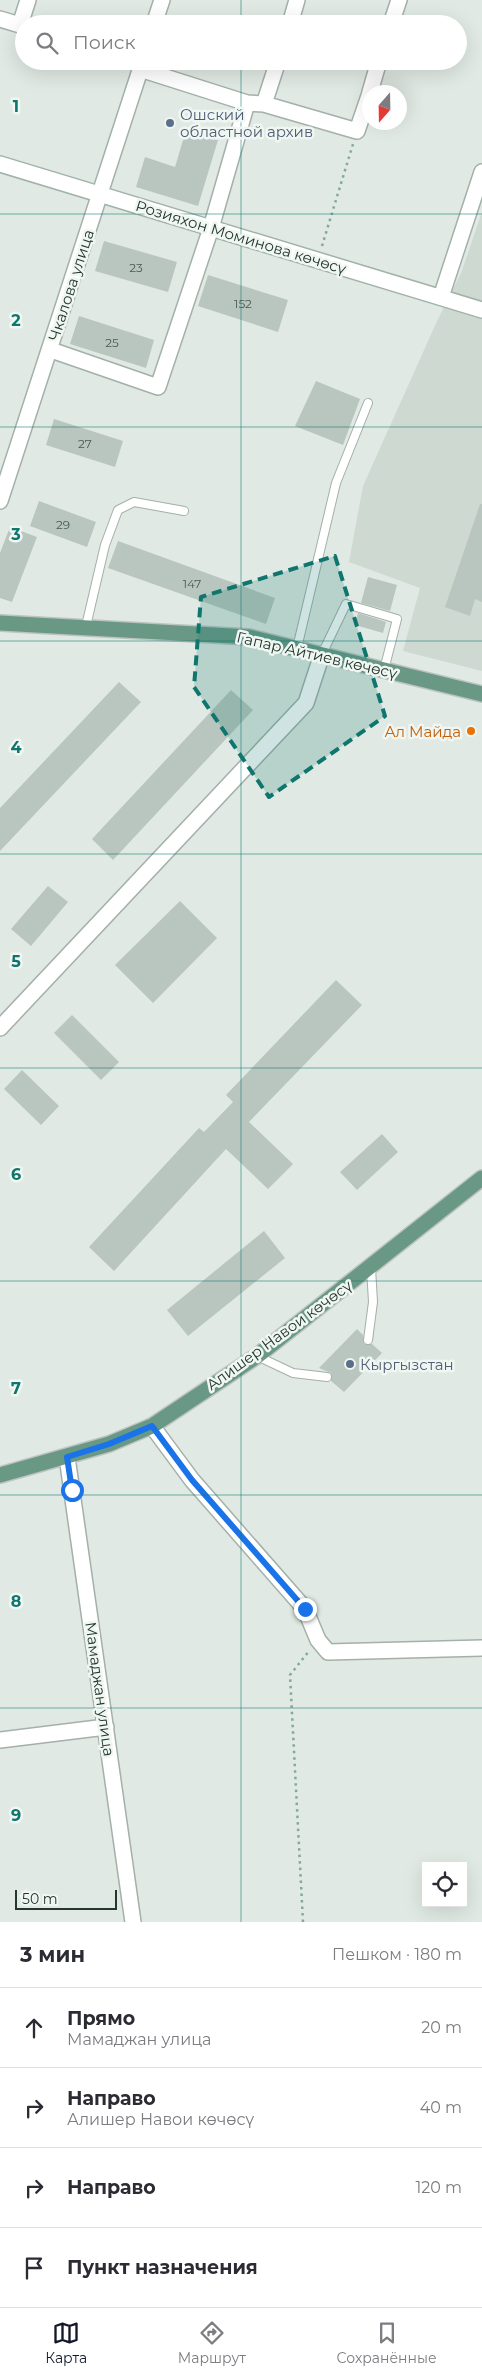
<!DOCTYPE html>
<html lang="ru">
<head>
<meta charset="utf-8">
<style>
	:root { --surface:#fff; --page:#f2f2f3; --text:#2b2b33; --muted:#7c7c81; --line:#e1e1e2; --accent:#111827 }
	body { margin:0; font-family:Montserrat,sans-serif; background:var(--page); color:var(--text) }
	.controls { position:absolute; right:15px; bottom:15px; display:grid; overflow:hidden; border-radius:0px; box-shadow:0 5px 20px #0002 }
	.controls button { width:45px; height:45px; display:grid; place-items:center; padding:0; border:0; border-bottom:1px solid var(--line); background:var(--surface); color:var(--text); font:25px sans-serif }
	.compass { position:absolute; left:362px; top:85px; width:45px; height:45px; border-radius:50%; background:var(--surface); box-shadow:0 5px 20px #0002; rotate:200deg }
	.scale { position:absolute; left:15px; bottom:12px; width:102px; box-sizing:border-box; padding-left:5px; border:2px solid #23372e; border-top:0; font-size:14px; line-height:18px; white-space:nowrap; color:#23372e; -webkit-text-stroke:4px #f0f6f2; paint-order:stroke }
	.stop { position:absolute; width:15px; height:15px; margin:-11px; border:4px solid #1a73e8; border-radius:50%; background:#fff }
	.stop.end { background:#1a73e8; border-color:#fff; box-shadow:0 1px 5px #0008 }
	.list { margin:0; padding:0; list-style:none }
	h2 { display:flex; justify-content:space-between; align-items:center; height:65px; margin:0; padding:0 20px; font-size:21px }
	h2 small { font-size:16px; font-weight:400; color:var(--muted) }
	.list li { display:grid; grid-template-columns:32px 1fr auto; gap:15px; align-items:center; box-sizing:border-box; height:80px; padding:0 20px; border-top:1px solid var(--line) }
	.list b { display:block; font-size:19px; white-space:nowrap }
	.list p { margin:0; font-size:16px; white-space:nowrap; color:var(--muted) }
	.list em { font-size:16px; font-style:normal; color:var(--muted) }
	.icon { flex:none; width:28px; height:28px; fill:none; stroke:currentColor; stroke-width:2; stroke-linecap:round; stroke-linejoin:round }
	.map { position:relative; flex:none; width:482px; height:1922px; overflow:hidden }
	.search { position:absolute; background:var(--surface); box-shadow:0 5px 20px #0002; left:15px; right:15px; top:15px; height:55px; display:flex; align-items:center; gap:12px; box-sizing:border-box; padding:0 18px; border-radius:28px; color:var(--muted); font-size:19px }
	.sheet { height:385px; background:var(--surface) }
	nav { display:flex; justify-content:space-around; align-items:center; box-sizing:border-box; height:70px; border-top:1px solid var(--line); background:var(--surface); font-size:14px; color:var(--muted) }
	nav a { display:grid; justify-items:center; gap:2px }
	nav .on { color:var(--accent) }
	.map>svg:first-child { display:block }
	.built { fill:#ced9d2 }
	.building { fill:#b9c6bf }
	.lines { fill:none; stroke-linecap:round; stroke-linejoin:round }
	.lane-casing { stroke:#a4b0a9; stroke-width:10 }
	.street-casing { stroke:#a4b0a9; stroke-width:18 }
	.secondary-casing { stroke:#a1b3a9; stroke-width:18 }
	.primary-casing { stroke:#bdc3c0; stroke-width:18 }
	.path { stroke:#84a997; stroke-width:2.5; stroke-dasharray:2.5 4; stroke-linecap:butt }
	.lane { stroke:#fff; stroke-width:8 }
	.street { stroke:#fff; stroke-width:15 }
	.secondary { stroke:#fff; stroke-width:15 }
	.primary { stroke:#699985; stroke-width:15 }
	.route { stroke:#1a73e8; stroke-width:6 }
	.marked { fill:#0f766e; fill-opacity:0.2; stroke:#0f766e; stroke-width:4; stroke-dasharray:10 6; stroke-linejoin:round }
	.grid { fill:none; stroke:#0f766e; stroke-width:1; stroke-opacity:0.55 }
	.service-dot { fill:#5c6f8a; stroke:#f0f6f2; stroke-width:2 }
	.food-dot { fill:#e8710a; stroke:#f0f6f2; stroke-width:2 }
	.labels { text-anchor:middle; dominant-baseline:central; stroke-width:5; stroke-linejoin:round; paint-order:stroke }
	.number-label { font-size:12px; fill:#485b52 }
	.service-label { font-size:15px; fill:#4e5e75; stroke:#f0f6f2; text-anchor:start }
	.street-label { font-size:15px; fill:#23372e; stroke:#f0f6f2 }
	.food-label { font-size:15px; fill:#c56008; stroke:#f0f6f2; text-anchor:end }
	.grid-label { font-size:16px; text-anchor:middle; font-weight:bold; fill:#0f766e; stroke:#f0f6f2; stroke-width:5; stroke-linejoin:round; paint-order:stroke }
</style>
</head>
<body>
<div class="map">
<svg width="482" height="1922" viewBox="0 0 482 1922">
	<rect width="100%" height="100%" fill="#e0e9e3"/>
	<path class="built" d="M482 212V671L403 651 420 588 349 562 363 486 438 319 461 273Z"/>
	<path class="building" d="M186 130 218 140 198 206 136 187 145 157 175 167Z
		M104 241 177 262 168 292 95 271Z
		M208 275 288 300 278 332 198 306Z
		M79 316 154 340 146 368 70 344Z
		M316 381 360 399 343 445 295 426Z
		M54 419 123 441 115 467 46 445Z
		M39 501 96 522 87 547 30 526Z
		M480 504H482V602L475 599 470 616 445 607Z
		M10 527 37 537 12 602 0 598V553Z
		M118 541 275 598 266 624 108 568Z
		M368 577 397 585 390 611 361 603Z
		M358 613 386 622 383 633 355 625Z
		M119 682 141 702 0 851V808Z
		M231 690 253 710 113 860 92 839Z
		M48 886 68 902 31 946 11 929Z
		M180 901 217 938 153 1003 115 965Z
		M336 980 362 1005 249 1122 293 1164 268 1189 226 1149 114 1271 89 1247 199 1128 204 1132 233 1102 226 1095Z
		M72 1015 119 1062 101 1080 54 1033Z
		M22 1070 59 1106 41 1125 4 1089Z
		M382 1134 398 1152 357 1190 340 1172Z
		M264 1231 285 1258 188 1336 167 1310Z
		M357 1329 363 1335 364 1344H372L382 1353 344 1392 331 1381V1373L319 1368Z"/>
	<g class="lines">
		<g class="lane-casing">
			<path id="lane" d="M86 626 105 545 118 510 134 502 184 511
				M297 648 336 483 368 403
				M322 654 346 604 397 619 384 670
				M368 1340 373 1302 371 1268
				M257 1356 293 1373 327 1377"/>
		</g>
		<g class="street-casing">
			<path id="street" d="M0 19 20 25 28 0
				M154 24 162 0
				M290 24 297 0
				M391 24 399 0
				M140 69 247 103 264 104 357 131 370 93
				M370 92 379 61
				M264 104 278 61
				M441 297 482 172
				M51 350 158 387 211 228 247 103
				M0 501 143 61
				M0 1028 306 703 322 654
				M152 1426 192 1480 305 1609 318 1640 328 1652 482 1648
				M67 1457 133 1922
				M0 1740 106 1727"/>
		</g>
		<g class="secondary-casing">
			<path id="secondary" d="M0 164 482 310"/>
		</g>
		<g class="primary-casing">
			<path id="primary" d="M0 623 249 637 482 694
				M0 1475 109 1444 152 1426 257 1356 482 1178"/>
		</g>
		<path class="path" d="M322 246 353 144
			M303 1922 290 1675 309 1651"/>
		<use href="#lane" class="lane"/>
		<use href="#street" class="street"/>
		<use href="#secondary" class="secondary"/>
		<use href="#primary" class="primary"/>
	</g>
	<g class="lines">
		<path class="route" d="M72 1490 67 1457 109 1444 152 1426 192 1480 305 1609"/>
	</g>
	<path class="marked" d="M335 556 385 716 269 797 194 687 201 597Z"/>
	<path class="grid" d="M241 0V24M241 61V1922M0 214H482M0 427H482M0 641H482M0 854H482M0 1068H482M0 1281H482M0 1495H482M0 1708H482"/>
	<g class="service-dot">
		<circle cx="170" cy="123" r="5"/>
		<circle cx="350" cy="1364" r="5"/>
	</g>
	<circle class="food-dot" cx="471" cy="731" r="5"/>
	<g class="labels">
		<g class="number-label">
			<text x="136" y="267">23</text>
			<text x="243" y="303">152</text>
			<text x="112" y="342">25</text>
			<text x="85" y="443">27</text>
			<text x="63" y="524">29</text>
			<text x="192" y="583">147</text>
		</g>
		<g class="service-label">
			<text x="180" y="114">Ошский<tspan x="180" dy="17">областной архив</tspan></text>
			<text x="360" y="1364">Кыргызстан</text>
		</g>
		<g class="street-label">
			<text transform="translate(241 237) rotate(17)">Розияхон Моминова көчөсү</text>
			<text transform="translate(71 285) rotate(-72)">Чкалова улица</text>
			<text transform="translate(317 655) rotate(13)">Гапар Айтиев көчөсү</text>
			<text transform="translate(279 1335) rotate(-36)">Алишер Навои көчөсү</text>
			<text transform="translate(100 1689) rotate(82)">Мамаджан улица</text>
		</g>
		<g class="food-label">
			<text x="461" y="731">Ал Майда</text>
		</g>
	</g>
	<g class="grid-label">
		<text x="16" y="112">1</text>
		<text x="16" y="326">2</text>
		<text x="16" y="540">3</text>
		<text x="16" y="753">4</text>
		<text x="16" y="967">5</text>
		<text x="16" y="1180">6</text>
		<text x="16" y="1394">7</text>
		<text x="16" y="1607">8</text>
		<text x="16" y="1821">9</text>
	</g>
</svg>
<div class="controls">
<button><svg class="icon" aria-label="locate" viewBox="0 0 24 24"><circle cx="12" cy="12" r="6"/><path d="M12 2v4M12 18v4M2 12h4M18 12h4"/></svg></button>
</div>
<svg class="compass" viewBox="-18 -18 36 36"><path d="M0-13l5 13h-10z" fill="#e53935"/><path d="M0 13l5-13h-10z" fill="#7c7c81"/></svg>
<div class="scale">50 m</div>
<div class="stop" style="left:72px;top:1490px"></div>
<div class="stop end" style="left:305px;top:1609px"></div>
<div class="search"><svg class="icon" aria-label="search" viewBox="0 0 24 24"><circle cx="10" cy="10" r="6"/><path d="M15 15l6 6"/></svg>Поиск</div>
</div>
<section class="sheet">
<h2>3 мин<small>Пешком · 180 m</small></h2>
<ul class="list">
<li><svg class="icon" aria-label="ahead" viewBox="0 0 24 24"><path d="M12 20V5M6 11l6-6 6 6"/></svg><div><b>Прямо</b><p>Мамаджан улица</p></div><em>20 m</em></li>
<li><svg class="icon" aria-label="right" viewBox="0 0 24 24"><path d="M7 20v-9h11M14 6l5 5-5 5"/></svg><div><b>Направо</b><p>Алишер Навои көчөсү</p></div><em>40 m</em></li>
<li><svg class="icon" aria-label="right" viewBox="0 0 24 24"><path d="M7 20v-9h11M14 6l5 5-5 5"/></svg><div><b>Направо</b></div><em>120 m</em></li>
<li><svg class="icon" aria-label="arrive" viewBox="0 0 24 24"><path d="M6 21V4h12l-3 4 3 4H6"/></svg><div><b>Пункт назначения</b></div></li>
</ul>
</section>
<nav>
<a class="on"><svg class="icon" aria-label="map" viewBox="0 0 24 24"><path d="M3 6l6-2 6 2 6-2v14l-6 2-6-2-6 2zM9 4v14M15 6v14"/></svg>Карта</a>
<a><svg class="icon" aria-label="directions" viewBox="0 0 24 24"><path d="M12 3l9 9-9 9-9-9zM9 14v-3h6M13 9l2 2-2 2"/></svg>Маршрут</a>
<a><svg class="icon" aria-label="saved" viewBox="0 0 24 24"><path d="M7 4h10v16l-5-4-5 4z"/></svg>Сохранённые</a>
</nav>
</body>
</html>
